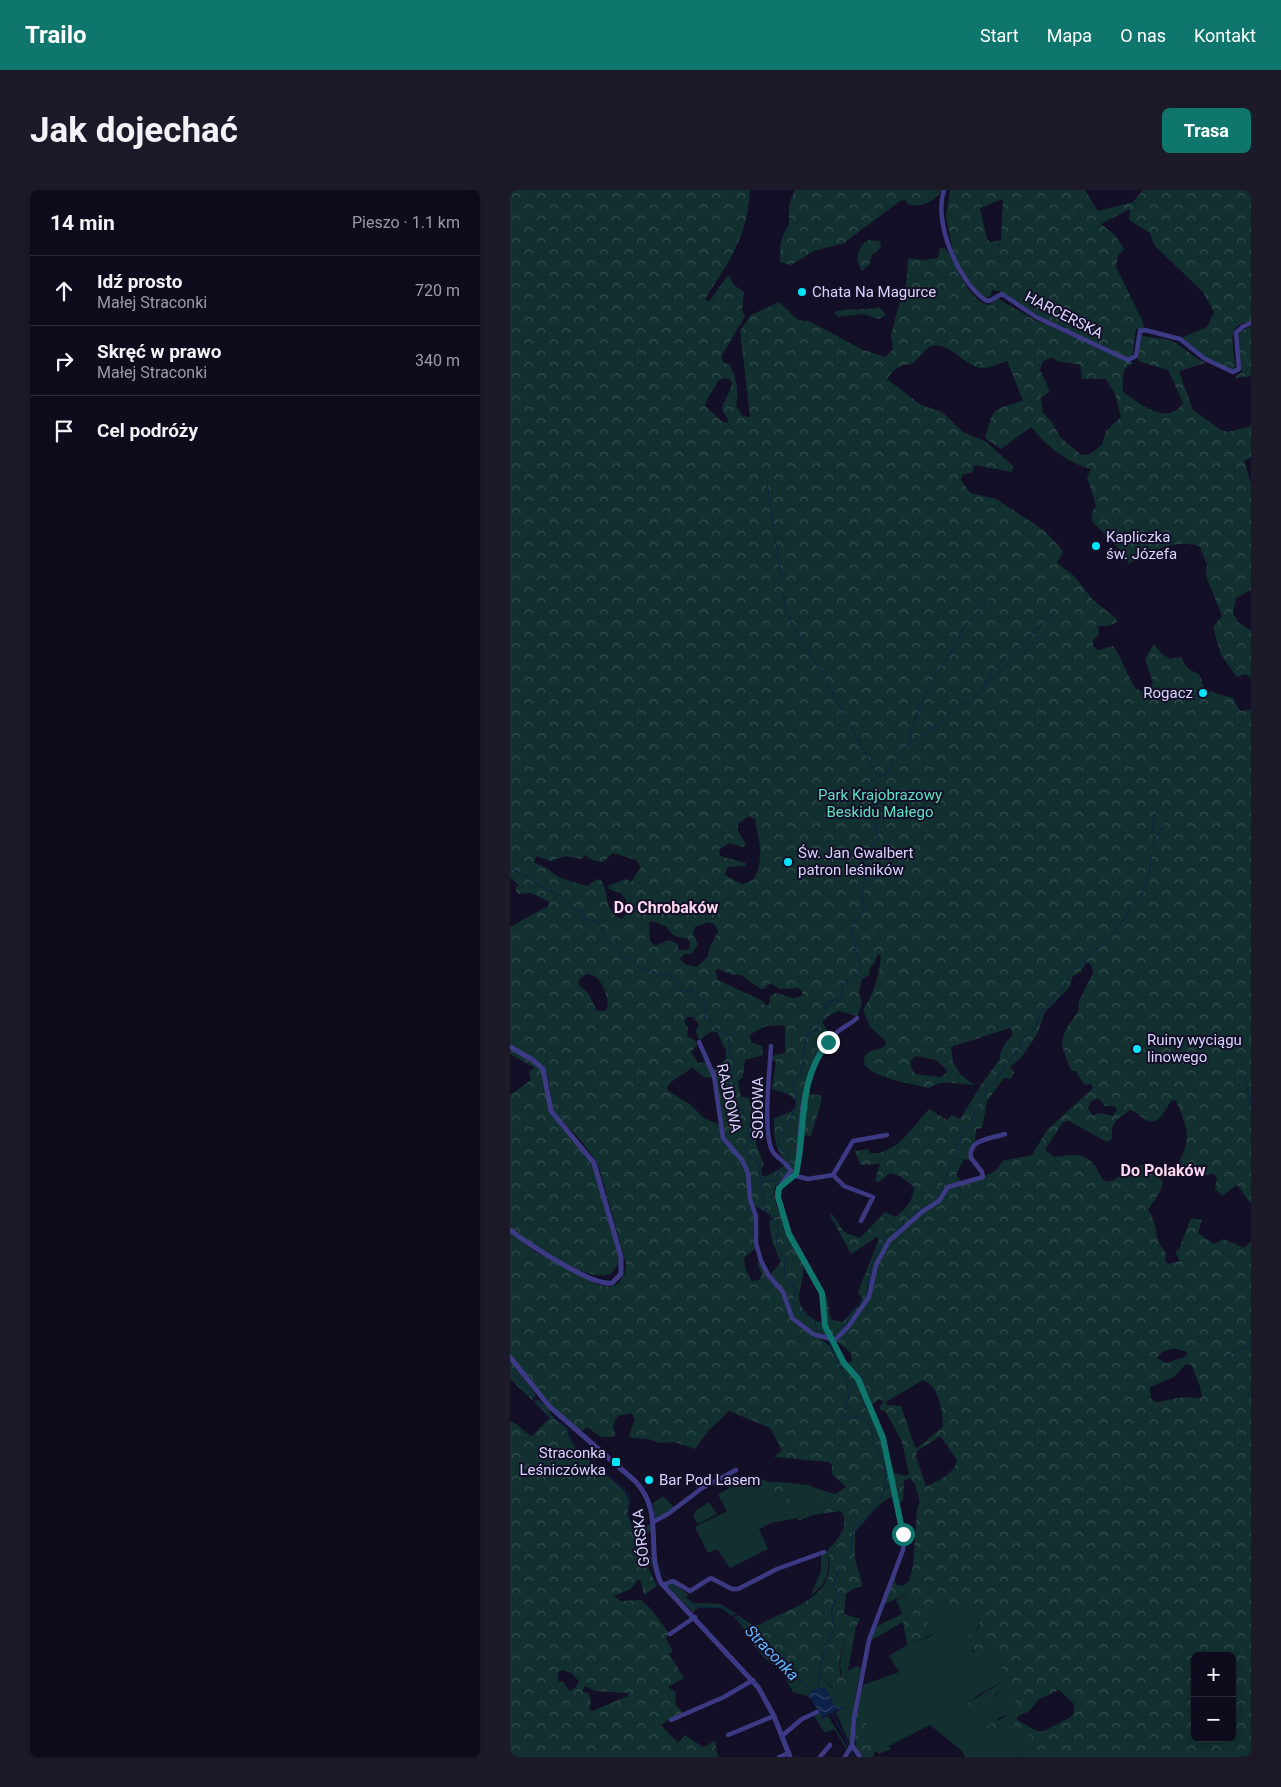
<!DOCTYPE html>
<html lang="pl">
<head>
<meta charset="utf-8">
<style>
	:root { --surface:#0e0b1c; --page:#1c1929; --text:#f1f3f6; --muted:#9b9ba3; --line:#2e2b3b; --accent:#0f766e }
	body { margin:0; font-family:Roboto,sans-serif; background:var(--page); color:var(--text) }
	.controls { position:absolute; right:15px; bottom:15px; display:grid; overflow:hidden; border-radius:8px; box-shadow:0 2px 8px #0003 }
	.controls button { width:45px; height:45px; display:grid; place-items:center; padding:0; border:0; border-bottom:1px solid var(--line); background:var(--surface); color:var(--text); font:25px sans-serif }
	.stop { position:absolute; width:15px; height:15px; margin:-11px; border:4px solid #0f766e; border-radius:50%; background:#fff }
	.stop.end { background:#0f766e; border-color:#fff; box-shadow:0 1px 5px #0008 }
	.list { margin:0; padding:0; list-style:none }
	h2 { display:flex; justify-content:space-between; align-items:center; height:65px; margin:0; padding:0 20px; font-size:21px }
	h2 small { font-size:16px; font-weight:400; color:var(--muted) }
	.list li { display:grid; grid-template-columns:32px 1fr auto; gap:15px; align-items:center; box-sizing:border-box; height:70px; padding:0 20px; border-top:1px solid var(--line) }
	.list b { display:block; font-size:19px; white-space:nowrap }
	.list p { margin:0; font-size:16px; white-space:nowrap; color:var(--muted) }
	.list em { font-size:16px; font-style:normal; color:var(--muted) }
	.icon { flex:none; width:28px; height:28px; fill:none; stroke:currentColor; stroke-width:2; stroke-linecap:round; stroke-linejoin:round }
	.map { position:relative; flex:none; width:741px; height:1567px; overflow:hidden; border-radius:8px }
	header { display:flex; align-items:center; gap:30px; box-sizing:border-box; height:70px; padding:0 25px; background:var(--accent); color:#fff }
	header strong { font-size:24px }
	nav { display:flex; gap:28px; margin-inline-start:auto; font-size:18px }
	.intro { display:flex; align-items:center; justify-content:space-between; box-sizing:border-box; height:120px; padding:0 30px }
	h1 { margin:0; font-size:35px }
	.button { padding:12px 22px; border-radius:8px; background:var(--accent); color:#fff; font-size:18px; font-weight:700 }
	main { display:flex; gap:30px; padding:0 30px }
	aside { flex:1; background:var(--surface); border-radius:8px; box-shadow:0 2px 8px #0003 }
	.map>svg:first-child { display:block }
	.green { fill:#12302f }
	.forest { fill:url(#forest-crowns); fill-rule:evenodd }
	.water { fill:url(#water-waves) }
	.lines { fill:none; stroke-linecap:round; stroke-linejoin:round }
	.stream { stroke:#0c2248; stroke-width:1 }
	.minor { stroke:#3d3a85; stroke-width:4.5 }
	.tertiary { stroke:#3d3a85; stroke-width:5 }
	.route { stroke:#0f766e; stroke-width:6 }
	.poi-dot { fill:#00e5ff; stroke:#130f26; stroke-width:2 }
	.labels { text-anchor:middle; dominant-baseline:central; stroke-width:4; stroke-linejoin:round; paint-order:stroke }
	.poi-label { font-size:15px; fill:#d9d4ff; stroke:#130f26; text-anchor:start }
	.street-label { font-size:15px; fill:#d9d4ff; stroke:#130f26 }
	.park-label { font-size:15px; fill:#5fe0c0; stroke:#130f26 }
	.neighbourhood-label { font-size:16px; font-weight:bold; fill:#ffd6f0; stroke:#130f26 }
	.water-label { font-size:16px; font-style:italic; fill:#62b6ff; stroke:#130f26 }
</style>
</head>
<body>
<header>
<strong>Trailo</strong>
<nav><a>Start</a><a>Mapa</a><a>O nas</a><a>Kontakt</a></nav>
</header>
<div class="intro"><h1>Jak dojechać</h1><a class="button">Trasa</a></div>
<main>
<aside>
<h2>14 min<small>Pieszo · 1.1 km</small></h2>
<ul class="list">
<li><svg class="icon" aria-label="ahead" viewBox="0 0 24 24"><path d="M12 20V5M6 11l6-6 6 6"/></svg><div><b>Idź prosto</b><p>Małej Straconki</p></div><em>720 m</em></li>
<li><svg class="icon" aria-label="right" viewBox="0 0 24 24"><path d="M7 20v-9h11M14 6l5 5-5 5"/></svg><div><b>Skręć w prawo</b><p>Małej Straconki</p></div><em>340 m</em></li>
<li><svg class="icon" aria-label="arrive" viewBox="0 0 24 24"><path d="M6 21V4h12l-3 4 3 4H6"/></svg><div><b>Cel podróży</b></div></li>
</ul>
</aside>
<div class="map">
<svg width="741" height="1567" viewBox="0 0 741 1567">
	<defs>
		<pattern id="forest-crowns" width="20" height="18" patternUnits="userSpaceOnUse" patternTransform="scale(1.25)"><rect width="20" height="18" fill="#12302f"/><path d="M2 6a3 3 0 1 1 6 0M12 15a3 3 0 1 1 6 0" fill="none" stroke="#344d4e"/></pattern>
		<pattern id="water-waves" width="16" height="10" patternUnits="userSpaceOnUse" patternTransform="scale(1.25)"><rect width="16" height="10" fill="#0c2248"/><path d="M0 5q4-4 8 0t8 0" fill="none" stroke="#2f4163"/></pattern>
	</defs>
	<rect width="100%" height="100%" fill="#130f26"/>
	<path class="green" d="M240 1285 259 1292 277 1330 261 1333 249 1339 258 1359 220 1378 207 1359 198 1363 185 1337 217 1321 208 1305Z
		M272 1292 299 1295 311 1300 309 1316 287 1328Z
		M153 1306 165 1318 145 1329 143 1313Z
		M199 1312 207 1324 188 1334 183 1326 186 1320Z
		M319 1360C317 1387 321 1388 300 1407L311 1381V1364Z
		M397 1404 403 1415V1424L393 1432 362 1450 359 1458 369 1425 367 1436 392 1424 386 1410Z
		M429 1418H437L443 1424 438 1430 417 1443C416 1432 419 1423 429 1418Z
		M461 1419 470 1430 462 1451V1462L475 1465 481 1464 488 1469 497 1489 468 1505 456 1514 486 1505 491 1498H496L510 1515 504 1523 488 1528 485 1538 498 1529 523 1547 521 1557 505 1567H455L452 1561 420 1535 379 1556 381 1559 369 1564 365 1561 353 1527 361 1520 348 1514 353 1495 389 1482 379 1466 397 1455 419 1447 446 1429 455 1420Z
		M346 1437 338 1481 346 1476 351 1478 345 1509 340 1555 326 1522 335 1517H325L315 1498 298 1505 300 1507 283 1502 271 1480 289 1492 310 1486 322 1498 339 1486 332 1488 330 1474 335 1443Z
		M310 1523 312 1527 311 1529 318 1526 338 1559 337 1560 324 1539 315 1543 304 1526Z"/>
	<path class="forest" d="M0 0H240C237 49 220 69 195 109L199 112 218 85 225 96 234 102 232 120 235 126 211 167 214 173 219 174C227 190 229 199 226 216L232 226 240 227 230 141 241 125 269 112 288 130 299 131 353 160 376 167 383 159 381 145 388 118 396 99 398 68 413 70 428 68 430 58 436 59C447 75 458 112 480 115L487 108 523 129 623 173C610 179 613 190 613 202 629 213 658 237 673 213L658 180 628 171 630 145C640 148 652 147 662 151 674 157 683 167 695 173L669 181 683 220 711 240 718 242 741 236V267L734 271 741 294V400L726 408 723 423 728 432 741 441V488L736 484 727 487 711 465 703 437 712 426 696 386 697 375 690 357C669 347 636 362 619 374L611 361 582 331V322L586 316 577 287 581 279C557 273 537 256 521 237L491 259 475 248C484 216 482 220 513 211L497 171C490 173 478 179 471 178 453 175 440 152 422 156 414 158 409 169 402 174 390 175 384 178 377 189L411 215 432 222 453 242 475 251 503 276 502 282 464 275 463 282 452 285 451 290 460 303 486 309 535 341 553 361 547 373 564 386 583 410 607 429V432L599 436H588L589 445 583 450V456L588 460 603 456C613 468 616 485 626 499L631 501 640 497 643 493 635 469 644 454 651 463 660 469 671 467 678 479 689 484 695 500 723 508 730 521 741 520V1014L727 995 712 1006 705 999 707 988 704 984 680 986 671 978 665 988 663 984C681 950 681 946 666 911L662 910C657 916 649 936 638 931 632 928 628 923 620 920 607 930 601 931 602 949L597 952 559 931 553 932 535 960 544 967C562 965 576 960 587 979 590 985 590 987 596 992L604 990 621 978 638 973 653 992 650 1002 638 1020C649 1035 643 1050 656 1063L655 1071 658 1074 670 1071 665 1062 669 1059 681 1028 692 1030 688 1043 704 1054 713 1049 734 1058 741 1052V1567H505L521 1557 522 1547 513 1540 511 1547 506 1549 501 1547 500 1541 505 1534 498 1529 485 1538 477 1539V1536C488 1529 501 1526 509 1516L496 1498H491L478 1512 464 1519 456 1514 497 1489 488 1469 481 1464 475 1465 473 1471 465 1468 459 1445 468 1439 470 1430 461 1419 455 1420C439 1437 419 1447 397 1455L393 1432 403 1424V1415L397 1404 372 1415 386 1381 385 1392 387 1395 393 1396 399 1391 403 1376 407 1319 410 1312 405 1294 400 1288 394 1291 393 1310 388 1314 380 1276 383 1277 384 1283 396 1286 399 1284 392 1252 376 1222 369 1219 373 1211 369 1209 361 1216 350 1188 336 1173 342 1171 341 1163 321 1146 318 1140 314 1125V1106L317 1107 320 1126 322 1130 332 1132 350 1115 352 1108 348 1102 369 1049 367 1047 341 1064 320 1025 322 1024 334 1042 350 1048 375 1022 385 1027C395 1021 404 1009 404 997L390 986 380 983 369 992 365 991 370 974 350 975 345 961 358 959 360 963C386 966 403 936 419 919L437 930 442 925 450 929 471 895 490 869C489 859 497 852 503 844L500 838 441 857 443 872 450 884 464 895C450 894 431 889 419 898 407 895 341 885 356 865 362 858 370 861 376 855V851L361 838 353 820C364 804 369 785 371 766L368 764 364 774 360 777 359 785 352 789 349 802 352 813 347 826 329 821 318 826 312 832 321 846 307 865 295 895 285 983H282C281 975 276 972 272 967 264 956 264 942 264 929L282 921 286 917V911L278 904 262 899 266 872 261 869V866L275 863V837L274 835 256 836 239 845 241 852 252 856 253 865 235 870 233 887 228 891 231 907 239 908 247 937 246 954 254 975 251 979 252 985 255 987 276 975 280 981C276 988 264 993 264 1002 265 1022 285 1052 292 1071 300 1094 272 1110 308 1132H312L318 1146 316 1148 298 1140 283 1128 273 1102 260 1085 271 1072 262 1051 259 1032 262 1029 261 1025 243 1015C238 1002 242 988 236 976 230 964 218 959 213 948L203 880 216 869V861L207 842H201L189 850 186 841 189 834 182 827H177L174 831 178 838 177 846 185 850 187 855 181 862 188 873 198 872 203 887 201 888 194 887 182 877C175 884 166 887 158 895L157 900 181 915 194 928 210 935 213 952 231 970 237 983 239 1009 244 1027 243 1047 246 1058 234 1068 235 1077 242 1091 249 1090 252 1084 247 1073 251 1072 258 1086 272 1103 278 1124 282 1129 326 1160 336 1177 347 1188 357 1212 355 1217 362 1226 372 1248 382 1307C368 1312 357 1330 345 1341V1369L353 1396 343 1399 336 1404 334 1424 350 1429 346 1437 335 1443C334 1456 325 1476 332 1488L341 1487 340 1495C325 1502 321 1497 310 1486L289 1492C273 1482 257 1473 245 1457 237 1445 235 1438 224 1427L228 1425 242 1435H249C270 1422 310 1413 318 1386 321 1377 318 1367 319 1358 329 1349 340 1335 331 1321L303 1325 288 1331 287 1328 277 1330 259 1292H272L288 1328 309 1316 311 1300 325 1304 336 1297 322 1284V1275L319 1272 264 1267 272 1260 260 1238 219 1221 199 1240 185 1259 164 1252 150 1253 138 1249 121 1248 119 1245 125 1229 121 1223 108 1226C102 1234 102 1237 106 1245L104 1247H91L77 1237 71 1242 36 1211 0 1164V1043L27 1063 89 1095 100 1097 109 1093 115 1083 116 1074 88 974 73 953 43 921 38 887 33 876 22 867 0 856V737L38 716 39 712 21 703 8 704 5 698 9 695 0 688ZM543 167 546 171 570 175 572 189H596L605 204 611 227 596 241 592 255 580 264 571 265 550 247 541 231 533 223 531 207 540 202 530 180 533 171ZM213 188 219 189 222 193C221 203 213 210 212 220L218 229V233L213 232 195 216C197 206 204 201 208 191ZM239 626 245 629C249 651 255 670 243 690L232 694 215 685 218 677 235 676 236 673 210 666 209 660 219 653 234 657 236 654 228 641V634ZM103 663 126 670 131 677 121 692 116 689 98 696 99 699 111 703 116 710V724L111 729C94 720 99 706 92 691L87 689 77 696 48 687 37 678 25 673V669L27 666 40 671 56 666 72 669 75 665 82 670 93 672ZM142 731 157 737C161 745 168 749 177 748L180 753 179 759 172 761 168 759V754L159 750 145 756 140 751 139 733ZM199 732 204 734 208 741C205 750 198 756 198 766L187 777 175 774 170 769 174 764H181L188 754 183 745 185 737ZM577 772 581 775 583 783 569 811 568 822 557 837 553 847 552 856 561 881H566L574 895 581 894 583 898 537 940 522 965 492 971C487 986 466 988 452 991L446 985 454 969 461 970 460 957 465 951 466 939 472 938 477 911 494 888 501 889 504 882 500 877 512 867 528 842 535 822 559 798 563 786 570 782ZM208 779 224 785H231L251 799H254L260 793 270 799 288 798 292 801V805C280 814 272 799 261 805L259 815H255L253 811 208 790 205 781ZM77 784C92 786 97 803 98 816L95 821H87L78 803 68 794 70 788ZM406 866 426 870 437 880 435 884 430 887 405 884 401 877V870ZM588 908 595 916H604L607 920 603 926 591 923 583 925 578 919 580 912ZM664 1158 677 1162V1166L656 1173 647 1168 652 1162ZM681 1174 690 1197 692 1208 674 1207 647 1212 641 1209 640 1197 664 1187 675 1175ZM413 1190C429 1195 433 1222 433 1237L407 1258 405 1257 391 1216 378 1215 376 1212ZM430 1246 447 1270C446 1282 426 1293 416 1296L406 1266 407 1261ZM429 1418H437L443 1424 438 1430 417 1443C416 1432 419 1423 429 1418ZM685 1466H722V1548H685ZM549 1500 564 1514V1523L559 1528 534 1541H527L507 1530V1527L519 1521 529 1509Z
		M285 0H432C427 10 411 18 399 15L395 10 390 11 334 53 304 61 281 75 270 72C270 57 270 47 279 35V14Z
		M440 0H575L588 21 623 12 633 0H741V133C713 130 725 164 726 180H720L687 164 669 149 697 137 704 122 693 102 644 55 640 43 619 30 620 19 591 34 605 45 614 59 608 66 606 77 633 132 634 140 626 139 622 168H617L525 126 492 102 482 100 481 106 473 108 459 93 444 66 436 26ZM493 9 491 50 480 52 477 49 470 18Z
		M358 50 370 51 371 57 362 65 359 75 352 81C344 71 347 57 358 50Z
		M369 117 376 125 369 129 353 124 328 127 324 122C338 117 355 121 369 117Z
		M741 137V186L724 188 732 182 727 147 732 140Z
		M0 859 25 873 32 882 40 924 70 957 82 974 110 1071 101 1084C74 1094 22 1053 0 1038V905L21 890 19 882 25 878 0 864Z
		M297 904 310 905 312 909 301 946 292 945Z
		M0 1170 26 1205 22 1210 0 1189Z
		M27 1209 38 1218 43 1228 56 1238 60 1250 67 1260 115 1301 119 1311 117 1325 126 1341 140 1334 141 1341 133 1345 132 1348 139 1361V1365L143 1369 144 1377 139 1373 137 1375 147 1396 134 1405 131 1392 128 1389 121 1399 104 1406 111 1411 131 1410 140 1418 159 1443 156 1449 163 1461 159 1464 174 1488 158 1497 165 1502 166 1515 175 1525 158 1530 151 1535 168 1553 175 1545 193 1557 205 1551 208 1567H0V1231C9 1234 13 1242 22 1246L40 1228 24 1212ZM52 1480 61 1483 69 1491 67 1496 60 1501 53 1492 48 1491V1483ZM75 1496 85 1501 118 1503V1506L82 1521 79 1518 81 1513 79 1504 72 1501Z
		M162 1392 178 1404 176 1407 183 1413 210 1414 226 1423 222 1426 211 1418H188L183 1422 156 1395Z
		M348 1514 358 1516 361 1520 354 1527 365 1561 363 1567H351C341 1549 345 1534 348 1514Z"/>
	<path class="water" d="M315 1498 325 1517H335L312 1527 298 1505 304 1499Z"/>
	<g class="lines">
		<path class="stream" d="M257 293 272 393
			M273 403 276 423 318 494 367 585
			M508 457 545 422
			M511 465 533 443
			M474 496 508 467
			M397 556 407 524 426 484 447 454 451 442 461 429 480 409
			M645 647 658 630
			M644 656 643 632 647 622
			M0 678C11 682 18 688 27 694 40 703 55 703 62 719L71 721 75 729 88 732 96 749 109 760 112 766 122 770 131 779 139 780 151 786 160 784 172 802 181 800 196 816 195 828 200 829 205 838 217 845 220 852 218 859 225 876 217 886 221 907 238 929 240 950 235 959 239 967 248 972 254 1010V1021C269 1034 270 1031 266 1053L276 1070C271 1092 277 1084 286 1099L283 1117 305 1132V1138L313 1145
			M735 887 741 917
			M279 976V966L275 961H271L268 948C280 933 291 913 283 894L290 885 292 876 296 874 292 869 297 843 307 841 308 833 316 820 315 814 331 808 333 795 345 787 351 777 340 738 353 721 355 715 352 710 355 683 352 670 367 648 363 604 359 593 368 587 377 584 384 570 397 556 429 533 445 518 470 504 480 483 504 460
			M251 992 264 991 267 983 277 980
			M351 1111 356 1106 362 1073 374 1049 390 1038 396 1028 402 1027C412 1016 417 1018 425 1011 430 1007 440 979 440 974L447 967 446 957 464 927 465 918 475 906 477 896 484 894 495 876 508 861 513 849 524 840 530 823 551 800 563 781 601 746 615 729 622 714 631 705 639 685 641 664
			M323 1145 338 1132V1127L348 1114
			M716 1167 741 1153
			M0 1182 7 1187 33 1219 57 1238 62 1252 116 1300C122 1309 118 1313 118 1323 118 1333 137 1369 144 1376
			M740 1207 741 1206
			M148 1377 160 1391
			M162 1394 178 1412 190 1417 215 1418 250 1446 258 1461 273 1477 303 1501
			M308 1498C308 1479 316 1453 325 1438 321 1425 319 1417 329 1406L323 1396 330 1377 340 1365 343 1339C363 1323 384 1300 373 1272 371 1266 367 1262 365 1255 362 1244 363 1233 352 1227L337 1228 333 1225C333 1219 337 1216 338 1211 342 1190 323 1170 319 1151
			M322 1522 339 1557
			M341 1560 343 1567
			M0 1563 2 1567"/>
		<path class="minor" d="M434 0C423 32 448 91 475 110L479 111 492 104 526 127 618 170 626 166 630 141 635 140 670 149 695 169 723 182 729 179 726 143 732 137 741 133
			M189 852 204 886 213 948 232 970 238 983 240 1009 246 1026V1053L251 1071 259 1086 273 1102 282 1128 303 1144 321 1149
			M261 856C260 878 252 945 263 962 267 968 276 972 281 981L271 994
			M323 985 334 996 363 1007 351 1031
			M286 986 298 989 323 985 343 951 377 945
			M323 1152 338 1137 359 1107 366 1075 379 1051 413 1021 429 1011 438 997 473 987 472 982 461 968C458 949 480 949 495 944
			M143 1332 158 1324 192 1298 226 1280
			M153 1395 163 1391 180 1401 201 1388 222 1399H228L267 1379 314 1362
			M160 1444 185 1427
			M161 1530 214 1507 243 1490
			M218 1545 264 1526
			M273 1545 292 1529 307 1522
			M342 1555 350 1567
			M269 1567 279 1563
			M310 1567 320 1555
			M335 1567 342 1555 344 1528 359 1450 393 1360 394 1351 373 1248 349 1189 334 1173 315 1136 312 1103 279 1044 267 1003C269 992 283 992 287 982 291 936 289 882 323 846 330 838 340 835 347 828"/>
		<path class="tertiary" d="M0 857 23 870 33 879 41 921 84 973 111 1067V1084L102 1093C83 1097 17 1053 0 1040
			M0 1167 39 1216 125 1291C155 1322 135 1359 151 1393L248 1497 264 1526 280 1567"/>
	</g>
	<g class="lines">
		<path class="route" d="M318 852C286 894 297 936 286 984L269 998 268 1007 279 1044 312 1103 315 1136 334 1173 348 1189 373 1248 393 1344"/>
	</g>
	<g class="poi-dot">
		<circle cx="292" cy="102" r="5"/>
		<circle cx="586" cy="356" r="5"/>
		<circle cx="693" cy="503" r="5"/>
		<circle cx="278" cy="672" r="5"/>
		<circle cx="627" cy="859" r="5"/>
		<rect x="101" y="1267" width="10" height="10" rx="2.5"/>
		<circle cx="139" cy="1290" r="5"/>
	</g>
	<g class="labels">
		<g class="poi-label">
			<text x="302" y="102">Chata Na Magurce</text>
			<text x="596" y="347">Kapliczka<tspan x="596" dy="17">św. Józefa</tspan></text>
			<text x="683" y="503" text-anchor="end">Rogacz</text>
			<text x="288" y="663">Św. Jan Gwalbert<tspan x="288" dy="17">patron leśników</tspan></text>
			<text x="637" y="850">Ruiny wyciągu<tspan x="637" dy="17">linowego</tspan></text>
			<text x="96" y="1263" text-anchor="end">Straconka<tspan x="96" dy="17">Leśniczówka</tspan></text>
			<text x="149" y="1290">Bar Pod Lasem</text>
		</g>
		<g class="street-label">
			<text transform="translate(554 125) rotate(27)">HARCERSKA</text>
			<text transform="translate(219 908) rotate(78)">RAJDOWA</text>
			<text transform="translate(248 918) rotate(-90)">SODOWA</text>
			<text transform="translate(131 1348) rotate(-97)">GÓRSKA</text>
		</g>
		<g class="park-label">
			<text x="370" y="605">Park Krajobrazowy<tspan x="370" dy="17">Beskidu Małego</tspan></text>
		</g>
		<g class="neighbourhood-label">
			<text x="156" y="717">Do Chrobaków</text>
			<text x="653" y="980">Do Polaków</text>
		</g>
		<g class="water-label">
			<text transform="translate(262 1463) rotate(46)">Straconka</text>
		</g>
	</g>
</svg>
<div class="controls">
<button>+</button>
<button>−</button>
</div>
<div class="stop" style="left:393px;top:1344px"></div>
<div class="stop end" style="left:318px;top:852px"></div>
</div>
</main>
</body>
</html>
